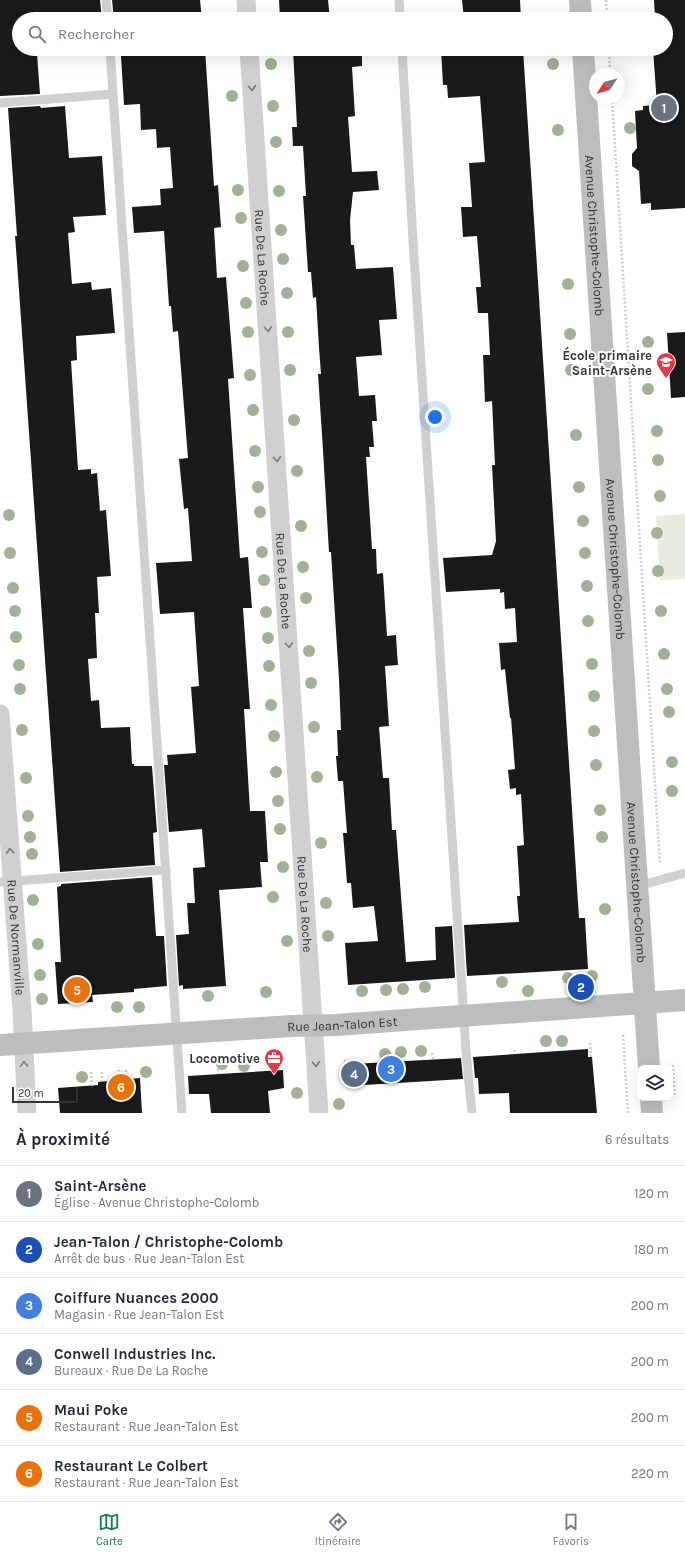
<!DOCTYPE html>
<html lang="fr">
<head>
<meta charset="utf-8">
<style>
	:root { --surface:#fff; --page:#f2f2f3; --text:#1f2937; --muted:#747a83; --line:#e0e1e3; --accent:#0b8043 }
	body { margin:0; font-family:Karla,sans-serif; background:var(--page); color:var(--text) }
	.controls { position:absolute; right:12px; bottom:12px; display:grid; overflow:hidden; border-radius:8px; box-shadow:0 4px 16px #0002 }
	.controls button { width:36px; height:36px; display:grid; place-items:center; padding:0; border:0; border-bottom:1px solid var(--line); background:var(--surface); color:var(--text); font:20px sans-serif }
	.compass { position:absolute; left:589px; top:68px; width:36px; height:36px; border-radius:50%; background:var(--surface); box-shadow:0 4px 16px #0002; rotate:234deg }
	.scale { position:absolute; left:12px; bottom:10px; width:66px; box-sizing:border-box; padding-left:4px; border:2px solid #333; border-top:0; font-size:11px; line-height:14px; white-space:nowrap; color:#333; -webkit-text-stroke:3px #fff; paint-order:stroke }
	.you { position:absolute; left:435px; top:417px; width:14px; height:14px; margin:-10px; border:3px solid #fff; border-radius:50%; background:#1a73e8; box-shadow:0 0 0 6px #1a73e833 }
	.badge { display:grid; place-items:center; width:26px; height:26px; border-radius:50%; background:var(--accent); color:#fff; font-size:13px; font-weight:700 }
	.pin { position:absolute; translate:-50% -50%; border:2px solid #fff; box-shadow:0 1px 4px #0006 }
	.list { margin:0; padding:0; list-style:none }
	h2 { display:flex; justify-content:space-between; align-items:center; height:52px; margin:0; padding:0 16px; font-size:17px }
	h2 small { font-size:13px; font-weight:400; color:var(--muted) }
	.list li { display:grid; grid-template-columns:26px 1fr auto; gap:12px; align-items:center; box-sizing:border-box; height:56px; padding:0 16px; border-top:1px solid var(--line) }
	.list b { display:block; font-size:15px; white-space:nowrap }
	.list p { margin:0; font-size:13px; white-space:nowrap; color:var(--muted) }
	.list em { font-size:13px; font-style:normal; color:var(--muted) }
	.icon { flex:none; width:22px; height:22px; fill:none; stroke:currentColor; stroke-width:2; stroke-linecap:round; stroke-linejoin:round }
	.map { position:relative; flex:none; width:685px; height:1113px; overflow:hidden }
	.search { position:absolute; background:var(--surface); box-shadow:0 4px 16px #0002; left:12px; right:12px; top:12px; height:44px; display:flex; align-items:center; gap:10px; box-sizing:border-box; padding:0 14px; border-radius:22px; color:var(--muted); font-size:15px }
	.sheet { height:388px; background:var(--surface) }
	nav { display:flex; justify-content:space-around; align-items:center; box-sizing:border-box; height:56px; border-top:1px solid var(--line); background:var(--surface); font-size:11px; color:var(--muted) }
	nav a { display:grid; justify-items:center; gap:2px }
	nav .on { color:var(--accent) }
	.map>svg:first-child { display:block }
	.green { fill:#e6ecdf }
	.building { fill:#1a1a1a }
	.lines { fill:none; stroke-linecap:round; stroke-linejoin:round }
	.path { stroke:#cdcdcd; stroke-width:2.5; stroke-dasharray:2 2; stroke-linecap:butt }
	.lane { stroke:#d0d0d0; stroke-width:9 }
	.street { stroke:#d0d0d0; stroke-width:19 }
	.secondary { stroke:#bdbdbd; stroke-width:22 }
	.tree { fill:#a2b095 }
	.oneway { stroke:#7a7a7a }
	.labels { text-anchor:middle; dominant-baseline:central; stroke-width:4; stroke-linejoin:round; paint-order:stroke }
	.street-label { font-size:13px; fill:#333; stroke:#fff }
	.poi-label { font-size:13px; font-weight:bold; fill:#333; stroke:#fff; text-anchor:end }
</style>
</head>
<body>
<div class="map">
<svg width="685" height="1113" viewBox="0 0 685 1113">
	<rect width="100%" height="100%" fill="#fff"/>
	<path class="green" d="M685 514V579L660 580 656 516Z"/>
	<path class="building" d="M0 0H100L102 19H19V49L101 50 37 54 40 94 0 96Z
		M112 0H200L202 19H114Z
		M279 0H328L330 19H280Z
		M462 0H520L521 19H464Z
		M654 0H685V208L651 210V203L641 204 639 171 632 166V154L637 148 635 111 643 110V106L657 105 653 49H666V19H655Z
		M154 49H205L214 186 218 185 221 227 214 228 217 278 226 277 234 378 228 379 240 558 248 557 252 608H243L250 709H244L250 811H265L268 862H260L262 887 219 890 226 986 183 989V985L179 986 176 935 189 934 187 903H195L193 868 205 867 202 829 169 832 164 765H168L167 755 196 753 191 687 199 686 194 612 160 614 156 563 192 561 188 508 184 509 179 459 188 458 186 433 178 331 173 332 171 306H169L164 231 134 233 132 207 161 205 160 189 173 188 170 147 157 148 156 129 141 130 140 104 124 105 121 56 154 54Z
		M293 49H362V66L352 67 355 116 348 117 352 172 377 171 379 190 353 192 350 220 351 245H354L356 269 393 267 397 319 379 320 382 355 356 357 359 396 375 395 377 421H372L374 447H369L370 457H366L372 549H376L377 574 383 573 387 636 396 635 397 652 398 665 385 666 389 726 379 727 383 778H389L392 830H396L406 962 436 960 435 927 452 926 455 977 454 978 348 985 345 943 378 941 374 906 353 908 351 883H347L343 833H347L343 781H338L336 756H338L337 730H341L339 679 331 552H329L323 450 318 374H321L319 348 316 297 313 298 311 272H308L303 196H306L303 146H293L292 127H297Z
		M441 49H523L579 918H585L588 969 467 976 464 925 519 922 517 896H520L517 846 524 845 521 794 516 795V788L510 789 508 770 515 769 511 718H510L505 669 501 670 499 643 517 642 515 608 505 609 504 592 500 593V589L446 592 443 558 492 555 496 541 492 465H495L492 401 485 402 483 355H490L488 313H478L476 287H481L477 236 463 237 461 207H472L469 163 485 162 480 96 448 98 447 85H443Z
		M40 106 41 108 65 106 69 158 102 156 106 215 73 217 75 232 68 233 72 284 91 282 92 290 111 288 115 333 76 336 77 360 71 361 78 470 91 469V474L97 473 100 511 106 510 111 576 97 577 99 613H95L97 658 88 659 91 701 99 700 101 728 130 727 132 764H134V766H152L157 832 153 833 155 865 60 872 17 262 15 236H17L8 108Z
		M685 332V397L671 398 667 333Z
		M152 877 156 936H164L167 986 134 989V992L92 995 93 1002 58 1004 55 962H61L57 887 61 886V884Z
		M588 1049V1057H592L597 1113H510L509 1093 479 1094 478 1078H475L473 1057Z
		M461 1058 463 1079 348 1086 347 1072 353 1064Z
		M283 1070 284 1088 268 1091 270 1113H211L209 1094H189L188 1076Z
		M140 1078 142 1113H60L58 1088 98 1085V1082Z"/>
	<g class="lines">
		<path class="path" d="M606 0 607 19
			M609 49 610 74
			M612 98 660 864
			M623 1035 628 1113
			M590 1043 591 1057
			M514 1050 515 1054
			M432 1053 433 1059
			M389 1056 390 1062
			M344 1060 350 1068
			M276 1061V1070
			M218 1065V1074
			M673 1065 675 1097
			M126 1070V1079
			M91 1072 92 1086
			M102 1072V1081
			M119 1079V1070"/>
		<path class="lane" d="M106 0 108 19
			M399 0 400 19
			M110 49 182 1113
			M402 49 413 241 466 1052 472 1113
			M0 103 113 94
			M0 882 166 870
			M638 886 685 873"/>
		<g class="street">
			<path d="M246 0 247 19"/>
			<path id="s1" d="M249 49 319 1113"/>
			<path id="s2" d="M0 714 22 1011 27 1113"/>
		</g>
		<g class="secondary">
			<path d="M580 0 581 19"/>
			<path id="s3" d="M583 49 649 1068"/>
			<path id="s4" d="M0 1045 292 1026 336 1025 685 1000"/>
			<path d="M651 1098 652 1113"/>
		</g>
	</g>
	<g class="tree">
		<circle cx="271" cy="64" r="6"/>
		<circle cx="553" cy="64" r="6"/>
		<circle cx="232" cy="96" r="6"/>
		<circle cx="273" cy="106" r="6"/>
		<circle cx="630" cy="128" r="6"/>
		<circle cx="558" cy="130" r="6"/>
		<circle cx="276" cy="142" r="6"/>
		<circle cx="238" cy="190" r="6"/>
		<circle cx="279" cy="191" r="6"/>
		<circle cx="241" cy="218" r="6"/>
		<circle cx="281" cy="230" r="6"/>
		<circle cx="283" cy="259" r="6"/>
		<circle cx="243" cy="266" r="6"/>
		<circle cx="568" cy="284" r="6"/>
		<circle cx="287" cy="293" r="6"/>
		<circle cx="246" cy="303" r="6"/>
		<circle cx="248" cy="332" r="6"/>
		<circle cx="288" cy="332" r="6"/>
		<circle cx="570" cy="334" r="6"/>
		<circle cx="648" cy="342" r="6"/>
		<circle cx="290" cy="370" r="6"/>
		<circle cx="571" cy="370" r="6"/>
		<circle cx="250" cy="375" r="6"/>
		<circle cx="648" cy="389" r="6"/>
		<circle cx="253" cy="410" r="6"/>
		<circle cx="294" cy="420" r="6"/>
		<circle cx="657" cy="431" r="6"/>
		<circle cx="576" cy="435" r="6"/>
		<circle cx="255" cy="451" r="6"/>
		<circle cx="658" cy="460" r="6"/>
		<circle cx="297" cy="471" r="6"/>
		<circle cx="258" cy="487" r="6"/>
		<circle cx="579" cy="487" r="6"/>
		<circle cx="660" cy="496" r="6"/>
		<circle cx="260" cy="512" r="6"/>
		<circle cx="9" cy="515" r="6"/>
		<circle cx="583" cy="521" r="6"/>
		<circle cx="301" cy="526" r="6"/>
		<circle cx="657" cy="533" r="6"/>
		<circle cx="262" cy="552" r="6"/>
		<circle cx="10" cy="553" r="6"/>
		<circle cx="585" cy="553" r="6"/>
		<circle cx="303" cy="567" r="6"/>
		<circle cx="658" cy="571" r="6"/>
		<circle cx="264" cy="580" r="6"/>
		<circle cx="587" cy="586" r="6"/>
		<circle cx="13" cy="588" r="6"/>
		<circle cx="306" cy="598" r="6"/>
		<circle cx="15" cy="611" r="6"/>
		<circle cx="661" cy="611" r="6"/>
		<circle cx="266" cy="612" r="6"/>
		<circle cx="588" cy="621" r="6"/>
		<circle cx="16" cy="637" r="6"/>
		<circle cx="268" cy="638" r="6"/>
		<circle cx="309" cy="651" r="6"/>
		<circle cx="664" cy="654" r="6"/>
		<circle cx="592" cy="664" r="6"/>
		<circle cx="19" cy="665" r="6"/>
		<circle cx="269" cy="666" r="6"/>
		<circle cx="311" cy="683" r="6"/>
		<circle cx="20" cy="689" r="6"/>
		<circle cx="667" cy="689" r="6"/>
		<circle cx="594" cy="696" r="6"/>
		<circle cx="271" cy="705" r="6"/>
		<circle cx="669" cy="712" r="6"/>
		<circle cx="314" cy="727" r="6"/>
		<circle cx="22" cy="730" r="6"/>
		<circle cx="594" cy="731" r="6"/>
		<circle cx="274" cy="736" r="6"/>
		<circle cx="672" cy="762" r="6"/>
		<circle cx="596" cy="765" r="6"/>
		<circle cx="276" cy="772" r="6"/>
		<circle cx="317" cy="777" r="6"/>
		<circle cx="26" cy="778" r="6"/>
		<circle cx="672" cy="791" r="6"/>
		<circle cx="278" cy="801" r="6"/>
		<circle cx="600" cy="810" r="6"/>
		<circle cx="28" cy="816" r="6"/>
		<circle cx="280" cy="829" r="6"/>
		<circle cx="30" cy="837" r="6"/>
		<circle cx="602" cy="837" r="6"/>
		<circle cx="321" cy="843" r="6"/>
		<circle cx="32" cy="854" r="6"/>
		<circle cx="283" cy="867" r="6"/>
		<circle cx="273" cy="897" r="6"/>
		<circle cx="33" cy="900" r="6"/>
		<circle cx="326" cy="903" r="6"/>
		<circle cx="605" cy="909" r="6"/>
		<circle cx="328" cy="936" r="6"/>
		<circle cx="287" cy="941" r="6"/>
		<circle cx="38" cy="944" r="6"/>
		<circle cx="40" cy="975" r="6"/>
		<circle cx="592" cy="976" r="6"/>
		<circle cx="568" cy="978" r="6"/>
		<circle cx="502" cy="982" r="6"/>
		<circle cx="425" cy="987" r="6"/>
		<circle cx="403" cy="989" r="6"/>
		<circle cx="386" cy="990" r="6"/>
		<circle cx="362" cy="991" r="6"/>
		<circle cx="528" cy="991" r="6"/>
		<circle cx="266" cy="992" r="6"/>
		<circle cx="208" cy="996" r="6"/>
		<circle cx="42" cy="999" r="6"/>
		<circle cx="117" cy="1007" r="6"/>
		<circle cx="139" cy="1007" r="6"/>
		<circle cx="546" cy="1041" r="6"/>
		<circle cx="562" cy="1041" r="6"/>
		<circle cx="421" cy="1051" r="6"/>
		<circle cx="401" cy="1052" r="6"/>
		<circle cx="385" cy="1054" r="6"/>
		<circle cx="222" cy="1064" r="6"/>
		<circle cx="244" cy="1066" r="6"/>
		<circle cx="146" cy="1072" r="6"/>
		<circle cx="82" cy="1077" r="6"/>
		<circle cx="297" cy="1093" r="6"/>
		<circle cx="339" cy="1104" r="6"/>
	</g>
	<defs><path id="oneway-chevron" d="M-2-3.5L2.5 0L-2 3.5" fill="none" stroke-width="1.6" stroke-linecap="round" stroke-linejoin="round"/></defs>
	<g class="oneway">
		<use href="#oneway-chevron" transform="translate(252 88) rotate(86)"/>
		<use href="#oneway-chevron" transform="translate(268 329) rotate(86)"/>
		<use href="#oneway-chevron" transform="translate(277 459) rotate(86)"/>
		<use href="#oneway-chevron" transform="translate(289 645) rotate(86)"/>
		<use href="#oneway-chevron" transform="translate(10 851) rotate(-94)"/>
		<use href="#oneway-chevron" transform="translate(24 1064) rotate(-92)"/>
		<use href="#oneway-chevron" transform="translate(316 1064) rotate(87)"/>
	</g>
	<defs>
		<g id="school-pin" transform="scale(1)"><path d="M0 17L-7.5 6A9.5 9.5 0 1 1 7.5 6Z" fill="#e63946" stroke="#fff"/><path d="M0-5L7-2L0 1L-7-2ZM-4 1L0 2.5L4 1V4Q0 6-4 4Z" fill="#fff"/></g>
		<g id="office-pin" transform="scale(1)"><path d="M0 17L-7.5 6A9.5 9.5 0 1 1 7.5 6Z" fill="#e63946" stroke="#fff"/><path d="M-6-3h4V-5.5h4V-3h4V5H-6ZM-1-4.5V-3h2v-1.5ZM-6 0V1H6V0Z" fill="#fff"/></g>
	</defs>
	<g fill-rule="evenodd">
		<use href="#school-pin" x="666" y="362"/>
		<use href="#office-pin" x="274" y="1058"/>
	</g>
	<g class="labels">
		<g class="street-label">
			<text stroke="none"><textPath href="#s3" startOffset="187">Avenue Christophe-Colomb</textPath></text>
			<text stroke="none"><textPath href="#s1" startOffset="209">Rue De La Roche</textPath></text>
			<text stroke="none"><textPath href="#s3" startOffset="511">Avenue Christophe-Colomb</textPath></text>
			<text stroke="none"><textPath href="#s1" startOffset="533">Rue De La Roche</textPath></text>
			<text stroke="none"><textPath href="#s3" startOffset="835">Avenue Christophe-Colomb</textPath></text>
			<text stroke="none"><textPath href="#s1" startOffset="857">Rue De La Roche</textPath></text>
			<text stroke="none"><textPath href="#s2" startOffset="224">Rue De Normanville</textPath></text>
			<text stroke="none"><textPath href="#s4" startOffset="343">Rue Jean-Talon Est</textPath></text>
		</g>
		<g class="poi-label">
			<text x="652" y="355">École primaire<tspan x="652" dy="15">Saint-Arsène</tspan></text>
			<text x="260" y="1058">Locomotive</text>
		</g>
	</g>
</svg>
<div class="controls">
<button><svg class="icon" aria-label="layers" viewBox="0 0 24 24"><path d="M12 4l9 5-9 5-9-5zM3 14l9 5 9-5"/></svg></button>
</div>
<svg class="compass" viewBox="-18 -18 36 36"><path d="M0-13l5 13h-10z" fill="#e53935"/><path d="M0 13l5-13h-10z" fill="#747a83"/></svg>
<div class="scale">20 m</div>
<div class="you"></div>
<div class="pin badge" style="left:664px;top:108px;background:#6b7280">1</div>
<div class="pin badge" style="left:581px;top:987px;background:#1a4fb4">2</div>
<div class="pin badge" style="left:391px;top:1069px;background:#3f7fe0">3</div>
<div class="pin badge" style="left:354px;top:1074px;background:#5c6f8a">4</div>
<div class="pin badge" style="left:77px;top:990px;background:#e8710a">5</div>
<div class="pin badge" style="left:121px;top:1087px;background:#e8710a">6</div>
<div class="search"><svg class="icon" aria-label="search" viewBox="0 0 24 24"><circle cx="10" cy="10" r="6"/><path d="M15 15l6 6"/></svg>Rechercher</div>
</div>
<section class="sheet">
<h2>À proximité<small>6 résultats</small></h2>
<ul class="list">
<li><span class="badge" style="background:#6b7280">1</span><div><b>Saint-Arsène</b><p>Église · Avenue Christophe-Colomb</p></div><em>120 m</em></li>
<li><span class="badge" style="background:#1a4fb4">2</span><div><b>Jean-Talon / Christophe-Colomb</b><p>Arrêt de bus · Rue Jean-Talon Est</p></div><em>180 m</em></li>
<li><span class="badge" style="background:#3f7fe0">3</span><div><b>Coiffure Nuances 2000</b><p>Magasin · Rue Jean-Talon Est</p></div><em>200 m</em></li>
<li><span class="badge" style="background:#5c6f8a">4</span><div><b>Conwell Industries Inc.</b><p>Bureaux · Rue De La Roche</p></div><em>200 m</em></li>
<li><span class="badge" style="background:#e8710a">5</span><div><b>Maui Poke</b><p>Restaurant · Rue Jean-Talon Est</p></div><em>200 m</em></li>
<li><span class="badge" style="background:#e8710a">6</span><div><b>Restaurant Le Colbert</b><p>Restaurant · Rue Jean-Talon Est</p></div><em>220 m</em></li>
</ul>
</section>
<nav>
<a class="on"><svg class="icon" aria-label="map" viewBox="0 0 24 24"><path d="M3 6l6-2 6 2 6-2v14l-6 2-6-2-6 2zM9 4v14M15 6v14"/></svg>Carte</a>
<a><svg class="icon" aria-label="directions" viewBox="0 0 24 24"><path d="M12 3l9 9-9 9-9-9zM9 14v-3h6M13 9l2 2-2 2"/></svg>Itinéraire</a>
<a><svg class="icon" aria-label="saved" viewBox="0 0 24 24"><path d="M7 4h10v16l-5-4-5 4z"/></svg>Favoris</a>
</nav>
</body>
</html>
